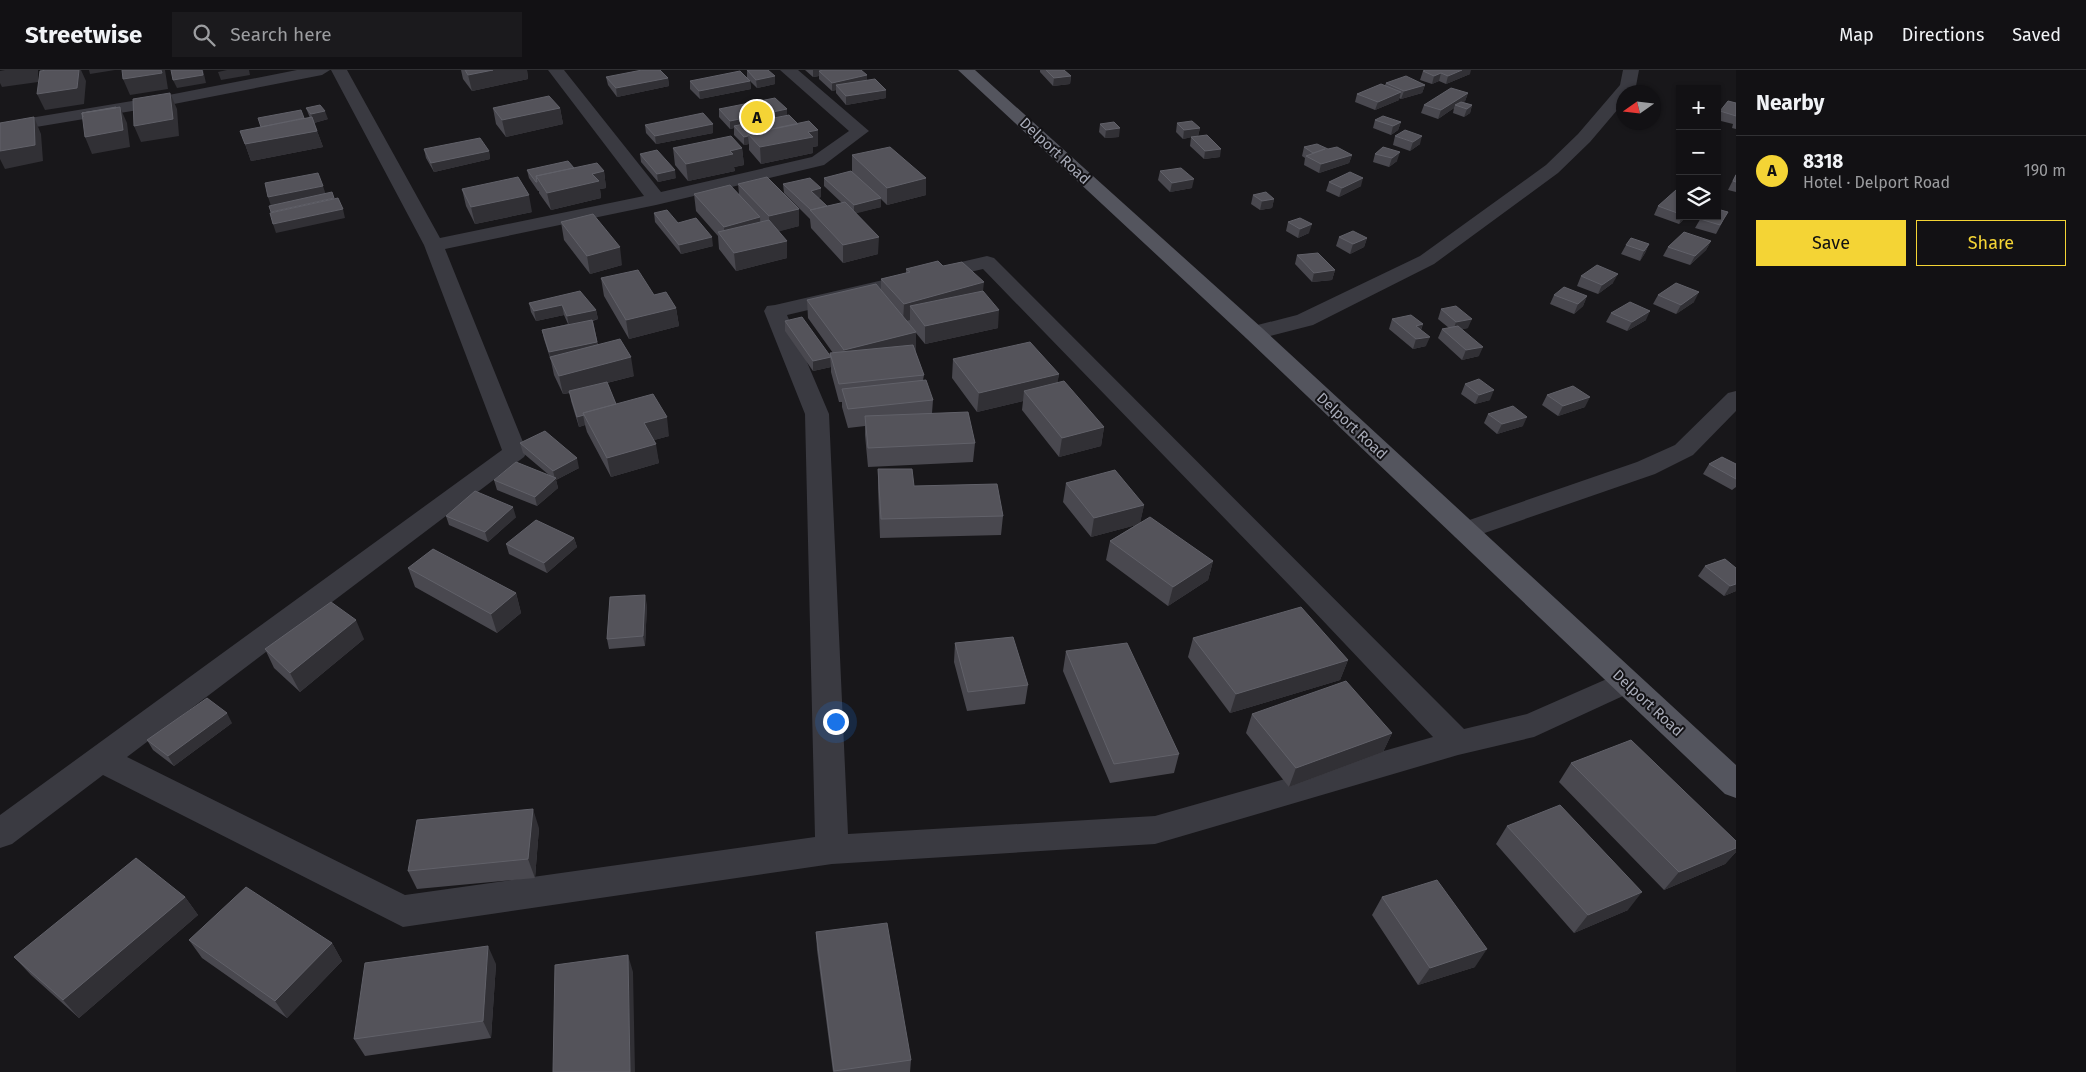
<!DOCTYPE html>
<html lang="en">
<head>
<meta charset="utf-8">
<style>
	:root { --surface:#121114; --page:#1b1a1d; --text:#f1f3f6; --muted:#9c9da0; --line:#313134; --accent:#f4d435 }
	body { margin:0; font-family:"Fira Sans",sans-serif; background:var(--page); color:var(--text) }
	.controls { position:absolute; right:15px; top:15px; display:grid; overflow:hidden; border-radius:0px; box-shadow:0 1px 4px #0004 }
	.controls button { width:45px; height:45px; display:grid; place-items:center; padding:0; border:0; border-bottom:1px solid var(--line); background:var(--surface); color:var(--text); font:25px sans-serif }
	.compass { position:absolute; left:1616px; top:15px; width:45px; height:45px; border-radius:50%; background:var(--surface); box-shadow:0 1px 4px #0004; rotate:256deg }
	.you { position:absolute; left:835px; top:651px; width:18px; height:18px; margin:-12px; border:4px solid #fff; border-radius:50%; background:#1a73e8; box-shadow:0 0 0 8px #1a73e833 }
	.badge { display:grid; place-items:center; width:32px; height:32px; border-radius:50%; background:var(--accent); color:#111; font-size:16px; font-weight:700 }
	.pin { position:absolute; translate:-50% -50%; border:2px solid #fff; box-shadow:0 1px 5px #0006 }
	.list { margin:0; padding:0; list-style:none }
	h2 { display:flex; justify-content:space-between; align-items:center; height:65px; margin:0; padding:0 20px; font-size:21px }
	h2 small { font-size:16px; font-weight:400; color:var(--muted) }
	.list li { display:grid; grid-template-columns:32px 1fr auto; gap:15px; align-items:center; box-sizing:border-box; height:70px; padding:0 20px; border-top:1px solid var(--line) }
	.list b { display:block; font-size:19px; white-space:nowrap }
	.list p { margin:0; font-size:16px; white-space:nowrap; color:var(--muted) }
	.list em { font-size:16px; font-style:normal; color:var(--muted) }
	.actions { display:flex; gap:10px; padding:15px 20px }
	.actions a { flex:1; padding:11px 0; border:1px solid var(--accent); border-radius:0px; text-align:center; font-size:18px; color:var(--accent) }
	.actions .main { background:var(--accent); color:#111 }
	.icon { flex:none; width:28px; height:28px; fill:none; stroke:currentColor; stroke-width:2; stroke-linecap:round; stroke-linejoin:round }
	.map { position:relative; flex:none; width:1736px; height:1002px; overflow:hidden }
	header { display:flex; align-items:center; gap:30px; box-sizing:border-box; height:70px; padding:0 25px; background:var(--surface); border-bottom:1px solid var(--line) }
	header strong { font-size:24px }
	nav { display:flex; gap:28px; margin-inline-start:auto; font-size:18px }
	.search { width:350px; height:45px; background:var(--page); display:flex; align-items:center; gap:12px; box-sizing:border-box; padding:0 18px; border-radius:0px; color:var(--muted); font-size:19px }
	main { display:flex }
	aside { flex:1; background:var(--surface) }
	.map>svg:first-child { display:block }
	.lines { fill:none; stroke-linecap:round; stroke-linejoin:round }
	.minor { fill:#3a3a41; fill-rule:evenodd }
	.major { fill:#54555e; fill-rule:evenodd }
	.wall { fill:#49484f }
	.shaded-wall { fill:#313035 }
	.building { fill:#54535a; stroke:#616169 }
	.labels { text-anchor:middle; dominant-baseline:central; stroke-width:4; stroke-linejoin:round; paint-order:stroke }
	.street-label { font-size:15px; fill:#a9acb9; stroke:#131215 }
</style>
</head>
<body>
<header>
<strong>Streetwise</strong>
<div class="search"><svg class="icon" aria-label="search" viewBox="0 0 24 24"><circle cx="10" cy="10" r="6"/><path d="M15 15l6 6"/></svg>Search here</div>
<nav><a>Map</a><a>Directions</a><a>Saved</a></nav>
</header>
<main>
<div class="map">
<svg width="1736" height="1002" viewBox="0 0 1736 1002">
	<rect width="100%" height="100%" fill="#18171a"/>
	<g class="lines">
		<path class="minor" d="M297 0H330L322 5 174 34 0 63V53L174 24Z
			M331 0H347L440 168 644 126 548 0H564L661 122 812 87 849 61 780 0H798L869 61 824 95 656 135 445 179 527 382 524 387 127 687 405 825 815 767 805 344 764 241 767 236 775 235 987 186 994 188 1464 659 1527 644 1625 601 1636 604 1640 612 1636 620 1534 667 1458 685 1155 774 832 794 403 857 103 705 12 774 0 778V745L502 380 424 175ZM983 199 1293 519 1433 667 1155 746 848 764 829 344 787 245Z
			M1623 0H1639L1636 16 1631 22H1624V32L1590 72 1558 103 1434 194 1313 255 1254 270 1246 268 1243 263 1246 258 1297 245 1420 186 1546 95 1578 64 1620 15Z
			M1736 321V341L1693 385 1655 404 1473 467 1464 470 1455 467 1451 461 1455 455 1637 392 1675 375 1728 323Z"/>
		<path class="major" d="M958 0H975L1262 258 1736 695V728L1725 724 1246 268Z"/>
	</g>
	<path class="wall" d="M461 0H527L528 9 472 21 463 9Z
		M747 0 775 14 757 18 750 11 751 19 700 29 690 19V11L747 8Z
		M805 0H861L867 10 886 28 846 35 836 23V20L832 21 819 9V6L813 7Z
		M1040 0H1064L1071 6 1070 14 1053 16 1040 2Z
		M1423 1 1470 4 1446 14 1439 11 1432 14 1420 10Z
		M606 7 668 8 669 16 617 27 608 15Z
		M1386 13 1425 15 1422 23 1401 29 1399 28V30L1375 40 1355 32 1357 24 1385 15Z
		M1468 23 1465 31 1463 32 1472 35 1470 43 1464 47 1453 43 1454 38 1438 49 1421 43 1424 35Z
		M1736 33V59L1732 58 1733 54 1717 50V47L1720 41Z
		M306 38 328 49 314 53 323 77 251 91 245 74 304 48H310Z
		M493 38H560L563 54 506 67 496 54Z
		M719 39 787 45 818 76 813 77V83L761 94 749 80V74L744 75 734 65V58L730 59 719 47Z
		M1375 50 1401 52 1398 60 1391 65 1373 58Z
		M1177 53 1200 58 1198 66 1220 87 1204 89 1190 76 1191 67 1183 69 1176 62Z
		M713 54V63L656 74 646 63 645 55Z
		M1100 54 1119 67 1105 68 1099 62Z
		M1395 66 1420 74 1410 81 1393 75Z
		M1304 77 1328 79 1352 85 1349 93 1319 103 1304 95 1305 88 1302 86Z
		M1383 77 1397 91 1389 97 1373 92 1375 84Z
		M673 78H742L744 95 734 97 735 101 688 111 675 95Z
		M424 79 489 81 490 89 434 102 426 88Z
		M640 84 676 108 658 112 641 92Z
		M852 85 926 108V125L887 135 881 129V137L855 143 878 184 843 193 811 158 810 149 784 123 783 114 821 127 818 128 827 136 842 133 824 116V108L852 102Z
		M574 98 604 101 606 118 600 119 601 128 551 140 539 123V121H538L529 108 527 100Z
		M1160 101 1192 118 1170 122 1158 110Z
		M1736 104V122L1728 120Z
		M1329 112 1361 116 1339 127 1326 121Z
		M738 114 799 139V156L779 161 787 188 736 201 719 179 718 166 696 141 694 124H739Z
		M462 119 532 142 475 154 466 136Z
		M1680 122V146H1687L1679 154 1654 145 1658 136Z
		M1253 125 1274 129 1272 138 1260 140 1251 134Z
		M654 143 678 153 713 176 681 184 655 152Z
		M1702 146 1723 151 1716 164 1695 158Z
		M561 152 622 195 590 204 564 170Z
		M1288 152 1309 163 1298 168 1286 161Z
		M1339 167 1367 168 1364 177 1350 184 1336 176Z
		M1711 171 1706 180 1690 195 1663 186 1668 177Z
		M1649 174 1645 183 1640 191 1621 184 1626 175Z
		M1297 185 1335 200 1332 210 1312 212 1295 194Z
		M943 196 983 221 998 258 925 274 916 263V280L915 281 924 305 923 310 933 330 932 343 975 373 973 392 868 397 865 365V356L848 358 842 337V332H839L831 302V297L813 301 785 261V251L830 287V283H833L808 248 807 230 881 219V209L906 203V199Z
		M1581 206 1613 213 1598 224 1577 216Z
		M601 208 654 225 676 238 679 256 629 269 604 226Z
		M1554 225 1587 226 1583 236 1574 244 1550 234Z
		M1658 225 1694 232 1676 244 1653 234Z
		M529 233 596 240 598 249 593 251 598 275 634 306 607 313 616 334 669 366 654 370 659 393 611 407 587 362 585 355 579 357 571 331 570 323 563 324 554 305 551 291 544 269 542 260 568 254 564 245 536 251 531 242Z
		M1441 239 1468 258 1462 259 1479 286 1462 290 1438 268 1442 259 1449 258 1438 249Z
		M1611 243 1646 250 1627 261 1606 252Z
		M1392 249 1423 254 1421 260 1426 276 1413 279 1389 259Z
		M953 289 1059 304 1057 313 1104 357 1101 376 1059 387 1022 340 1023 331 977 342 952 308Z
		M1465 314 1490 330 1475 334 1461 324Z
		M1547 325 1585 337 1558 346 1542 335Z
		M1488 344 1523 356 1497 364 1484 353Z
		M520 373 579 398 556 410 558 418 537 436 497 420 494 410 549 405 523 383Z
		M1709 394H1736V417L1732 420 1703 404Z
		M878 399 914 416 1003 446 1001 465 880 468 878 419Z
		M1066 413 1144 435 1140 452 1213 491 1208 510 1168 536 1106 490 1110 471 1136 455 1091 467 1063 432Z
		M446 446 516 447 488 472 449 455Z
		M574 468 577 477 547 503 509 484 506 474Z
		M1725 489 1736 521 1724 526 1698 506 1705 496Z
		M408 498 516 523 521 543 497 563 415 517Z
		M647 535 645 576 609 579 607 569Z
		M1193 568 1348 590 1340 610 1230 643 1188 587Z
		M364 569 300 622 274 598 265 579Z
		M955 573 1028 615 1025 634 967 641 954 592Z
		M1066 581 1179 684 1174 703 1110 713 1063 601Z
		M1252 644 1392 663 1383 682 1289 717 1246 663Z
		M232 653 174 696 153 680 147 670Z
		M1571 693 1736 771V782L1725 794 1664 820 1559 712Z
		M1507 756 1628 840 1574 863 1496 774Z
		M539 758 535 808 417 819 408 801Z
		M185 827 198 845 79 948 31 905 14 887Z
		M1382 827 1475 897 1418 915 1372 845Z
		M816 862 911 990 910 1002H833L817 880Z
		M189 870 332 873 342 891 287 948 202 888Z
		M496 894 491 968 365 986 354 969Z"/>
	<path class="shaded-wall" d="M5 0H38V12L2 17 0 13V1Z
		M66 0H81L86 11 84 34 45 40 37 24Z
		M89 0H115L90 4Z
		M161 0H165L168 19 130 25 123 9Z
		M202 0H203L206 13 177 18 173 10Z
		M227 0H249L250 5 221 10 218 2Z
		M493 0H527L528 9 472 21 468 5Z
		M813 0H848L819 1V6L813 7Z
		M1462 0H1471L1470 4 1446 14 1448 6Z
		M1441 3 1439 11 1432 14 1434 6Z
		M867 5V13L836 15V20L832 21V13Z
		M775 6V14L757 18 756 10Z
		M1071 6 1070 14 1053 16 1054 8Z
		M668 8 669 16 617 27 616 18Z
		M750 11 751 19 700 29 699 21Z
		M1425 15 1422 23 1401 29 1404 21Z
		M886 20V28L846 35V26Z
		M1401 22 1399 30 1375 40 1378 32Z
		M170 23 177 39 179 66 141 72 134 56Z
		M1468 23 1465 31 1458 36 1455 35 1454 38 1438 49 1441 40Z
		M1472 35 1470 43 1464 47 1467 39Z
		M120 37 127 53 130 77 92 84 85 67Z
		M560 38 563 54 506 67 502 50Z
		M787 39V48L734 56V58L730 59V51Z
		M325 41 328 49 314 53 311 44Z
		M34 47 41 64 43 91 5 99 0 89V81Z
		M1401 52 1398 60 1391 65 1393 56Z
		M713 54V63L656 74 655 66Z
		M1120 58 1119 67 1105 68 1106 60Z
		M1200 58 1198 66 1183 69 1184 60Z
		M818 60V76L813 77V83L761 94 760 77 808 62Z
		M317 61 323 77 251 91 245 74Z
		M748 66 749 74 744 75V67Z
		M1422 66 1420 74 1410 81 1413 72Z
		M742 78 744 95 734 97 735 101 688 111 686 94 730 81Z
		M1221 79 1220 87 1204 89 1205 81Z
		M489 81 490 89 434 102 431 93Z
		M1400 82 1397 91 1389 97 1392 88Z
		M1352 85 1349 93 1319 103 1321 94Z
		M675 100 676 108 658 112 657 104Z
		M604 101 606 118 600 119 601 128 551 140 547 123 592 104Z
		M926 108V125L887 135V118Z
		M1363 108 1361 116 1339 127 1342 118Z
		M1194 109 1192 118 1170 122 1172 113Z
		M323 116 326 125 271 136 268 127Z
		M821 118V127L811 130V121Z
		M529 125 532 142 475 154 471 137Z
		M334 128 337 137 274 151 271 142Z
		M881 128V137L854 144V135Z
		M1274 129 1272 138 1260 140 1262 131Z
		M343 139 345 148 276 163 273 154Z
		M799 139V156L770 164 769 146Z
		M1682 146H1687L1679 154Z
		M760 147 761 165 725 171 724 157Z
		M1312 154 1309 163 1298 168 1300 159Z
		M712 167 713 176 681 184 679 175Z
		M879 167 878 184 843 193V175Z
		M1367 168 1364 177 1350 184 1353 174Z
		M787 171V188L736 201 734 183Z
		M1711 171 1706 180 1690 195 1695 186Z
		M1649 174 1645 183 1640 191 1644 181Z
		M620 177 622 195 590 204 587 186Z
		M1335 200 1332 210 1312 212 1314 203Z
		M1618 204 1613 213 1598 224 1602 215Z
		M984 212 982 230 910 236V250L903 252 904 234Z
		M1699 222 1694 232 1676 244 1681 235Z
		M1587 226 1583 236 1574 244 1578 234Z
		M562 235 564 245 536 251 534 241Z
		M676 238 679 256 629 269 626 250Z
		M596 240 598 249 569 256 567 246Z
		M999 240 998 258 925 274V256Z
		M1650 241 1646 250 1627 261 1632 252Z
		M1472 249 1468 258 1453 261 1456 252Z
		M1423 254 1419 264 1416 256Z
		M916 262V280L844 298V280Z
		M1430 267 1426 276 1413 279 1416 269Z
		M597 272 599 282 550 287 549 282Z
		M1483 277 1479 286 1462 290 1466 280Z
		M631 287 634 306 563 324 559 306Z
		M830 287 831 297 813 301V291Z
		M1059 304 1056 323 1024 321 1023 331 977 342 979 323Z
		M1494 320 1490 330 1475 334 1479 325Z
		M1590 327 1585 337 1558 346 1563 336Z
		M583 345 585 355 579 357 577 347Z
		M667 347 669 366 647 372 644 353Z
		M1527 347 1523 356 1497 364 1502 354Z
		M1104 357 1101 376 1059 387 1062 368Z
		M656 374 659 393 611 407 607 388Z
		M577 388 579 398 556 410 558 418 537 436 535 427 555 409 553 401Z
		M1144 435 1140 454 1091 467 1094 448Z
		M513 437 516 447 488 472 485 462Z
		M574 468 577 477 547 503 544 493Z
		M1213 491 1208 510 1168 536 1173 517Z
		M1736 514V521L1724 526 1730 516Z
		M516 523 521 543 497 563 491 544Z
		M645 525 647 535 645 576 643 566Z
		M356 550 364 569 300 622 290 603Z
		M1348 590 1340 610 1230 643 1236 624Z
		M227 643 232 653 174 696 168 686Z
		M1392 663 1383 682 1289 717 1296 698Z
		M533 739 539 758 535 808 528 789Z
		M1736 778V782L1725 794 1664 820 1679 802Z
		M1642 822 1628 840 1574 863 1588 845Z
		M185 827 198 845 79 948 63 930Z
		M332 873 342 891 287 948 275 931Z
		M488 876 496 894 491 968 483 951Z
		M1487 879 1475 897 1418 915 1430 898Z
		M628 885 633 902 635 1002H630Z"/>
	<path class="building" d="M47 0H79L77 18 37 24 40 1Z
		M122 0H161L162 3 123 9Z
		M171 0H202L203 5 173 10Z
		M465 0H493L468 5Z
		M642 0H660L668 8 616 18 606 7Z
		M747 0H768L775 6 756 10Z
		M823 0H861L867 5 832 13 819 1Z
		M1046 0H1064L1071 6 1054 8Z
		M1426 0H1462L1448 6 1441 3 1434 6 1423 1Z
		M740 1 750 11 699 21 690 11Z
		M1406 6 1425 15 1404 21 1386 13Z
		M875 9 886 20 846 26 836 15Z
		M1381 14 1401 22 1378 32 1357 24Z
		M1451 18 1468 23 1441 40 1424 35Z
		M170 23 173 49 134 56 133 29Z
		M549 26 560 38 502 50 493 38Z
		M775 28 787 39 730 51 719 39Z
		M1728 31 1736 33V46L1720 41Z
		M1461 32 1472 35 1467 39 1455 35Z
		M320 35 325 41 311 44 306 38Z
		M116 37V38L82 43 83 47 82 43Z
		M120 37 123 60 85 67 82 43Z
		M301 40 304 48 261 57 258 48Z
		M703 43 713 54 655 66 645 55Z
		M789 45 798 54 748 64V66L744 67 734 56Z
		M1383 46 1401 52 1393 56 1375 50Z
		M34 47 35 75 0 81V53Z
		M312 47 317 61 245 74 240 61Z
		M809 51 818 60 808 62 813 67 760 77 748 64Z
		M1192 51 1200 58 1184 60 1177 53Z
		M1114 52 1120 58 1106 60 1100 54Z
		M1405 60 1422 66 1413 72 1395 66Z
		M1207 65 1221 79 1205 81 1191 67Z
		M731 66 742 78 730 81 733 84 686 94 673 78Z
		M480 68 489 81 431 93 424 79Z
		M1317 74 1328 79 1337 77 1352 85 1321 94 1306 86 1325 79 1313 83 1304 77Z
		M890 77 926 108 887 118 852 85Z
		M1383 77 1400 82 1392 88 1375 84Z
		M657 80 675 100 657 104 640 84Z
		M568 91 574 98 536 106 537 112H536L527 100Z
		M597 93 604 101 592 104 599 111 547 123 536 106Z
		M1181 98 1194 109 1172 113 1160 101Z
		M851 101 881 128 854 135 824 108Z
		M1350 102 1363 108 1342 118 1329 112Z
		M318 103 323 116 268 127 265 113Z
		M1736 105V112L1733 111Z
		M518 107 529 125 471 137 462 119Z
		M767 107 799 139 769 146 738 114Z
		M810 108 821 118 811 121 827 136 811 140 783 114Z
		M730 115 760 147 724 157 694 124Z
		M1676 120 1680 122V144L1658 136Z
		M332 122 334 128 271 142 269 136Z
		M1266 122 1274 129 1262 131 1253 125Z
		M338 128 343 139 273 154 270 143Z
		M845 132 879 167 843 175 810 140Z
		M1717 139 1728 142 1720 155 1700 149 1702 146H1717Z
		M667 140 678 153 696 148 712 167 679 175 654 143Z
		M593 144 620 177 587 186 561 152Z
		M1300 148 1312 154 1300 159 1288 152Z
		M769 150 787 171 734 183 718 162Z
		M1353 161 1367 168 1353 174 1339 167Z
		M1684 162 1711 171 1695 186 1668 177Z
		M1631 168 1649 174 1644 181 1626 175Z
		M1318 183 1335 200 1314 203 1297 185Z
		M938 191 943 196 962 192 984 212 904 234 881 209 910 202 906 199Z
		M1597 195 1618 204 1602 215 1581 206Z
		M638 200 654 225 666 222 676 238 626 250 601 208Z
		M1676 213 1699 222 1681 235 1658 225Z
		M876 214 916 262 844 280 807 230Z
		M1564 217 1587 226 1578 234 1554 225Z
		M580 221 596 240 567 246 562 235 534 241 529 233Z
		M983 221 999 240 925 256 910 236Z
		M1630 232 1650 241 1632 252 1611 243Z
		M1456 236 1472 249 1456 252 1441 239Z
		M1411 245 1423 254 1416 256 1430 267 1416 269 1392 249Z
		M802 247 831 287 813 291 785 251Z
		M592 250 597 272 549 282 542 260Z
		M1458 256 1483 277 1466 280 1442 259Z
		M620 269 631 287 559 306 550 287Z
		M1030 272 1059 304 979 323 953 289Z
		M913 275 924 305 839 314 830 283Z
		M1479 309 1494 320 1479 325 1465 314Z
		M926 310 933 330 848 339 842 319Z
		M1064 311 1104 357 1062 368 1024 321Z
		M607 312 616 334 583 343 584 345 577 347 569 321Z
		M1573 316 1590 327 1563 336 1547 325Z
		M653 324 667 347 644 353 656 374 607 388 583 343Z
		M1513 336 1527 347 1502 354 1488 344Z
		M968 342 975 373 868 378 865 346Z
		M545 361 577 388 553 401 520 373Z
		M1722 387 1736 394V409L1709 394Z
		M516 392 556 408 535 427 494 410Z
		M878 399H912L914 416 997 414 1003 446 881 449Z
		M1115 400 1144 435 1094 448 1066 413Z
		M475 421 513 437 485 462 446 446Z
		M1150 447 1213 491 1173 517 1110 471Z
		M536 450 574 468 544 493 506 474Z
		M433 479 516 523 491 544 408 498Z
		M1725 489 1736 498V514L1730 516 1705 496Z
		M645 525 643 566 607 569 610 527Z
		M331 532 356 550 290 603 265 579Z
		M1301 537 1348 590 1236 624 1193 568Z
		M1013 567 1028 615 968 622 955 573Z
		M1127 573 1179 684 1114 694 1066 581Z
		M1346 611 1392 663 1296 698 1252 644Z
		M207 628 227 643 168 686 147 670Z
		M1631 670 1736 771V778L1679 802 1571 693Z
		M1560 735 1642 822 1588 845 1507 756Z
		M533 739 528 789 408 801 417 750Z
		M136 788 185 827 63 930 14 887Z
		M1437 810 1487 879 1430 898 1382 827Z
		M246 817 332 873 275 931 189 870Z
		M887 853 911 990 834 1001 816 862Z
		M488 876 483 951 354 969 365 893Z
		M628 885 630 1002H553L555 895Z"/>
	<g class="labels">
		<g class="street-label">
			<text transform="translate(1055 81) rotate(43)">Delport Road</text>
			<text transform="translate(1352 356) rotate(43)">Delport Road</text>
			<text transform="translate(1648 633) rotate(43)">Delport Road</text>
		</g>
	</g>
</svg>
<div class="controls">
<button>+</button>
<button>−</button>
<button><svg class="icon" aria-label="layers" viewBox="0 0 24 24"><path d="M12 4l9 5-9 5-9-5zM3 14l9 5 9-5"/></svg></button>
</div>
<svg class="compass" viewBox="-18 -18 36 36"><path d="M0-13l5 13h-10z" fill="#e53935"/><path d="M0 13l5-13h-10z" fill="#9c9da0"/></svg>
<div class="you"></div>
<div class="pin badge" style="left:757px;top:47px">A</div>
</div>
<aside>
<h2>Nearby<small></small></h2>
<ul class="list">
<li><span class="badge">A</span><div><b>8318</b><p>Hotel · Delport Road</p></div><em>190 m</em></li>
</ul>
<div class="actions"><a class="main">Save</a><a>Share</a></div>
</aside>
</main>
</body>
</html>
